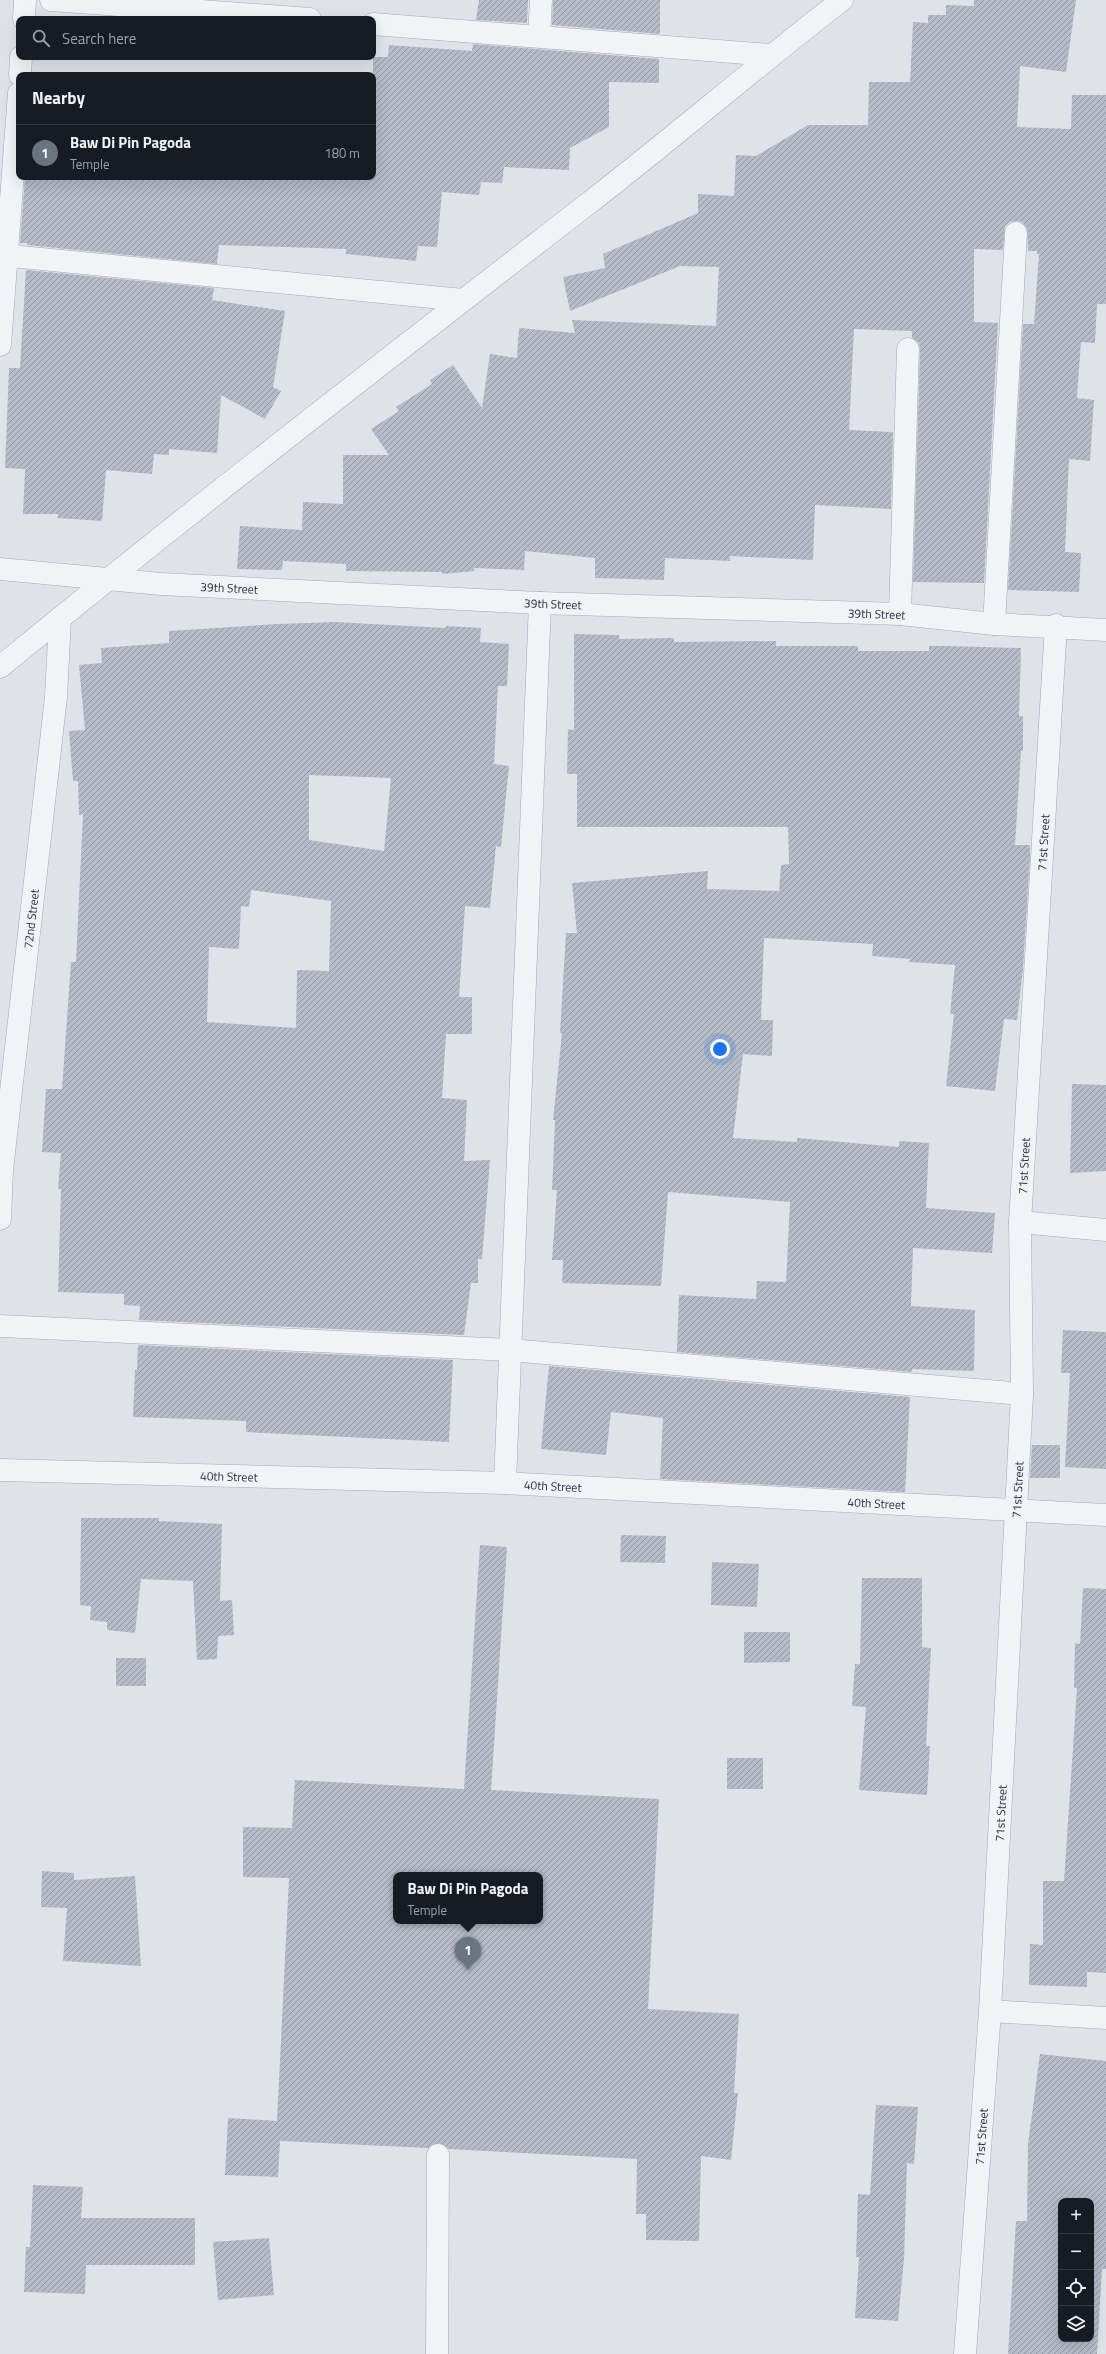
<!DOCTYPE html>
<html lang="en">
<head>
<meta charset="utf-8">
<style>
	:root { --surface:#171b24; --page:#242831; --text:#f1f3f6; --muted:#9ea1a6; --line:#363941; --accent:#ea580c }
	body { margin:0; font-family:"Titillium Web",sans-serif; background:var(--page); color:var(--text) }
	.controls { position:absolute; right:12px; bottom:12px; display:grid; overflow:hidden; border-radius:8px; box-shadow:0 4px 16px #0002 }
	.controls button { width:36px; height:36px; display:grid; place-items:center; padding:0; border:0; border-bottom:1px solid var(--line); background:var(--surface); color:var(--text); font:20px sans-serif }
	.you { position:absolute; left:720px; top:1049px; width:14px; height:14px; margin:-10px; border:3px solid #fff; border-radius:50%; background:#1a73e8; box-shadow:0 0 0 6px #1a73e833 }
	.badge { display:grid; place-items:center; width:26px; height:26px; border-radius:50%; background:var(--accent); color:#fff; font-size:13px; font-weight:700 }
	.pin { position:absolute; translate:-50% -33px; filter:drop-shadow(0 1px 2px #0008) }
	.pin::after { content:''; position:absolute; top:21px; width:14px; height:12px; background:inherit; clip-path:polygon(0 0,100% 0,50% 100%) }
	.popup { position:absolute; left:393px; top:1872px; width:150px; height:52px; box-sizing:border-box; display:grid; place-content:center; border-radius:8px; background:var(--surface); filter:drop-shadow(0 1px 3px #0005); font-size:13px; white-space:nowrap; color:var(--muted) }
	.popup b { font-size:15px; color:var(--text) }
	.popup::after { content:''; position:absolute; left:50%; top:100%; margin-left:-8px; border:8px solid transparent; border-top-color:var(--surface) }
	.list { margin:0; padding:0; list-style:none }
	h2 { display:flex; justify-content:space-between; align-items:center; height:52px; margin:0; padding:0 16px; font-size:17px }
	h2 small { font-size:13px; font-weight:400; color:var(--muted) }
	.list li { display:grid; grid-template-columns:26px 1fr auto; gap:12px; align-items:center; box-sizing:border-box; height:56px; padding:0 16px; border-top:1px solid var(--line) }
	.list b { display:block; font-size:15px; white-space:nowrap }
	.list p { margin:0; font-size:13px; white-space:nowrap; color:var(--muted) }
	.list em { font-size:13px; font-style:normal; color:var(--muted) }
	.icon { flex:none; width:22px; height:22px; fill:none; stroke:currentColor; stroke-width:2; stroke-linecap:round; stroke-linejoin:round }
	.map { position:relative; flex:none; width:1106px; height:2354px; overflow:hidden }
	.search { position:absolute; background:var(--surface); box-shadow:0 4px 16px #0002; left:16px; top:16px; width:360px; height:44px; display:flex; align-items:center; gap:10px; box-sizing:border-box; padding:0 14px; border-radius:8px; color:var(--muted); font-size:15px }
	.panel { position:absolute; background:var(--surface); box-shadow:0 4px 16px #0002; left:16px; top:72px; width:360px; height:108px; border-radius:8px }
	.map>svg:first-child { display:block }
	.building { fill:url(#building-hatch); fill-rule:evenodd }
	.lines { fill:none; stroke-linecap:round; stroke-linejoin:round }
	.street-casing { stroke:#a4a8b4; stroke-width:23 }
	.street { stroke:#f2f3f7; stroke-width:22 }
	.labels { text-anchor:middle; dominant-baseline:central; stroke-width:3; stroke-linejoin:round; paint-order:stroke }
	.street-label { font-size:12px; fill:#262e42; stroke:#eef1f7 }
</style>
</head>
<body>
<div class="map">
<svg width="1106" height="2354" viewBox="0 0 1106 2354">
	<defs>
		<pattern id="building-hatch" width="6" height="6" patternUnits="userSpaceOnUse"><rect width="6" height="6" fill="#b5bbc7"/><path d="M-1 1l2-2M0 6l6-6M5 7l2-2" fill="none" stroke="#9398a3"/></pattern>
	</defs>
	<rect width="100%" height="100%" fill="#dfe2e9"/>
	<path class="building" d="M479 0H528L527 23 476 20Z
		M553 0H660V34L552 25Z
		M974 0H1076L1066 72 1020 66 1017 127 1071 129 1072 95H1106V304H1097L1095 343 1081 342 1077 398 1094 400 1090 461 1069 459 1065 552 1081 553 1079 592 1008 590 1023 324H1034L1039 254H1037V251H1028L1027 228 1022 222 1016 221 1010 222 1005 226 1003 250 974 249V322L998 323 984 583 913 582 920 349 919 343 912 338V331L854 329 849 430 893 432 891 509 815 505 813 560 730 556V561L665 558 664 580 595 578V558L525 551 524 570 474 568V571L442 574V572L346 571V564L283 561 282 570 237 569 240 526 302 530 303 502 343 504V455H389L371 429 399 411 396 407 432 384 430 380 453 365 482 408 490 354 517 358 519 328 575 333 572 320 716 326 719 267 680 266 570 311 563 277 605 268 603 254 698 213V194L734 196 736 155 756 156 808 125H868L869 82H910L913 22 928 23V15H946V5L974 6Z
		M473 44 659 59V83L609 82V127L570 148 569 170 504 167 502 183 481 182 479 195 442 192 437 247 418 246 416 261 346 254V249L219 245 217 264 27 245V243H20L25 177H373V57H388L389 45 472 51Z
		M26 270 214 288 212 300 285 311 273 387 281 391 265 419 221 395 217 453 169 449V455L154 454 152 474 106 470 102 521 58 518V514H23L25 469 5 468 9 368H20Z
		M335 622 446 628V626L481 628 480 642 509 644 507 686H498L494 764 509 766 501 847 496 846 490 908 465 906 459 997H472V1034H446L442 1098 467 1100 464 1161 490 1160 482 1259H478V1283H471L464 1335 139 1320 140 1306 124 1305V1294L58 1292 61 1189H58L61 1153 42 1152 46 1089H62L71 962H76L83 814 79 815 78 781H73L69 731 85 730 79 665 102 663 101 648 169 643V631L278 624ZM309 775 391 778 384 851 309 840ZM251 890 331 901 329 971 297 970 296 1028 207 1022 209 947 239 949 241 906 249 907Z
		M574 634 619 635V639L674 638V642L776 641V646H858V651H929V646H945L1021 648 1019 716H1023V751H1021L1015 845H1030V856L1023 969 1017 1020 1004 1019 995 1091 946 1086 954 1014H950L955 965 909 962 910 959 872 956 873 944 764 938 761 1020H773L772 1056 743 1054 733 1138 797 1142V1138L899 1147V1141L929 1143 926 1208 995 1213 992 1253 913 1248 911 1306 975 1310 974 1371 912 1369V1372L677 1352 679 1295 756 1299 757 1281 786 1282 790 1202 668 1192 661 1286 562 1283 563 1260H552L557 1190H552L555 1120H553L562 1033H560L566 933H577L572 883 708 871 707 889 779 891 781 865 789 864 788 827H577V774H567L568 729 574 730Z
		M1072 1084 1106 1085V1171L1070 1173Z
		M1063 1330 1106 1332V1469L1065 1467 1070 1373H1061Z
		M138 1345 453 1360 449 1442 246 1432V1421L133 1417 135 1370H137Z
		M549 1366 910 1397 905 1492 660 1479 663 1418 611 1412 606 1455 541 1449Z
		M1032 1445H1060V1478H1030Z
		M81 1518H159V1521L222 1524 220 1601 232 1600 234 1635 218 1636 217 1659 197 1660 193 1581 141 1579 135 1633 107 1630V1622L90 1620 91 1606 80 1605Z
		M621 1535 666 1536 665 1563 620 1562Z
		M480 1545 507 1547 491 1790 659 1799 648 2009 739 2014 734 2093H738L731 2160 701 2156 699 2241 646 2240V2214H636L637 2159 449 2149 438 2143 428 2148 280 2141 278 2177 225 2175 228 2118 277 2121 289 1878 243 1877V1827L292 1828 295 1780 464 1789ZM396 1875H540V1921H396Z
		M712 1562 759 1564 757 1607 711 1605Z
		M862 1578H922V1647L931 1648 926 1746H930L927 1795 859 1790 866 1707 852 1706 855 1664H860Z
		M1083 1588 1106 1589V1973L1087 1972V1987L1029 1985 1030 1944 1043 1945V1881H1064L1077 1688H1074L1075 1643 1080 1644Z
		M744 1632H790V1662L744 1663Z
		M116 1658H146V1686H116Z
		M727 1758H763V1789H727Z
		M42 1871 74 1873V1880L135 1876 141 1966 63 1961 67 1908 41 1907Z
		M1040 2054 1106 2061V2269H1102L1097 2354H1008L1016 2221H1027L1028 2144ZM1061 2201H1091V2339H1061Z
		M876 2105 918 2107 914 2164 907 2163 904 2259 898 2321 855 2318 859 2257H856L858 2194 870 2195Z
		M33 2185 83 2187 81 2218H195V2265H86L85 2294 24 2292 26 2247H30Z
		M269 2238 274 2295 218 2300 213 2242Z"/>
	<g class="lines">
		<g class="street-casing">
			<g id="street">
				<path d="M51 0 310 19"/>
				<path d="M24 19 25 0"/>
				<path d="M373 24 771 55"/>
				<path d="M539 36 541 0"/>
				<path d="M20 75 21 57"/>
				<path d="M0 255 463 300"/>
				<path d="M0 345 19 93"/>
				<path id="s1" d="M0 569 161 584 540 603 900 614 994 624 1106 630"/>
				<path d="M900 614 908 349"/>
				<path d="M994 624 1016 233"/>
				<path d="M0 667C192 510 389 358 585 206 672 139 755 67 842 0"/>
				<path id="s2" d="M0 1219 2 1170 56 697 60 618"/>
				<path d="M1020 1222 1106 1230"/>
				<path d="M0 1326 510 1350 1022 1394"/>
				<path id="s3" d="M0 1470 505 1483 1106 1515"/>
				<path d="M505 1483 540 603"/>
				<path d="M990 2011 1106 2018"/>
				<path d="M437 2354 438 2155"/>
				<path id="s4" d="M965 2354 990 2011 1022 1394 1020 1222 1056 625"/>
			</g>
		</g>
		<use href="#street" class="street"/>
	</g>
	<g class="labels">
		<g class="street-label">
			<text stroke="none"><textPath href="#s1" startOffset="230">39th Street</textPath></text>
			<text stroke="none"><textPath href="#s1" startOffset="554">39th Street</textPath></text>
			<text stroke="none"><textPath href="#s1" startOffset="878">39th Street</textPath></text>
			<text stroke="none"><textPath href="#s4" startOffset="1514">71st Street</textPath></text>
			<text stroke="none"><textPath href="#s2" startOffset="302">72nd Street</textPath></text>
			<text stroke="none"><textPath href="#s4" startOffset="1190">71st Street</textPath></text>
			<text stroke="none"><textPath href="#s3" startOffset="229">40th Street</textPath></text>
			<text stroke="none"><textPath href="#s3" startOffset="553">40th Street</textPath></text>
			<text stroke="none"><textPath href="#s4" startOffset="866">71st Street</textPath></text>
			<text stroke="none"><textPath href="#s3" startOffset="877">40th Street</textPath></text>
			<text stroke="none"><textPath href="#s4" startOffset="542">71st Street</textPath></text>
			<text stroke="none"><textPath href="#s4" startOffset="218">71st Street</textPath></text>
		</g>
	</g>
</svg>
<div class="controls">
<button>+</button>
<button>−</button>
<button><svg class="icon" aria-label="locate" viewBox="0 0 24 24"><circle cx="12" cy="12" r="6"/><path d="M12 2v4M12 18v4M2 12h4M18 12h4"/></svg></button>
<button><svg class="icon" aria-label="layers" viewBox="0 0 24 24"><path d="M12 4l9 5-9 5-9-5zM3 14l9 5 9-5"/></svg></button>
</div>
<div class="you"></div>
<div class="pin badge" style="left:468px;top:1970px;background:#6b7280">1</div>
<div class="popup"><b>Baw Di Pin Pagoda</b>Temple</div>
<div class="search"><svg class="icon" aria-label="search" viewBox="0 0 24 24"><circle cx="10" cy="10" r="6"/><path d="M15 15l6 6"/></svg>Search here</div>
<section class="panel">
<h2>Nearby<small></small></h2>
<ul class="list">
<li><span class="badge" style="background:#6b7280">1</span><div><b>Baw Di Pin Pagoda</b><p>Temple</p></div><em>180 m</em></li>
</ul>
</section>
</div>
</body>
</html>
